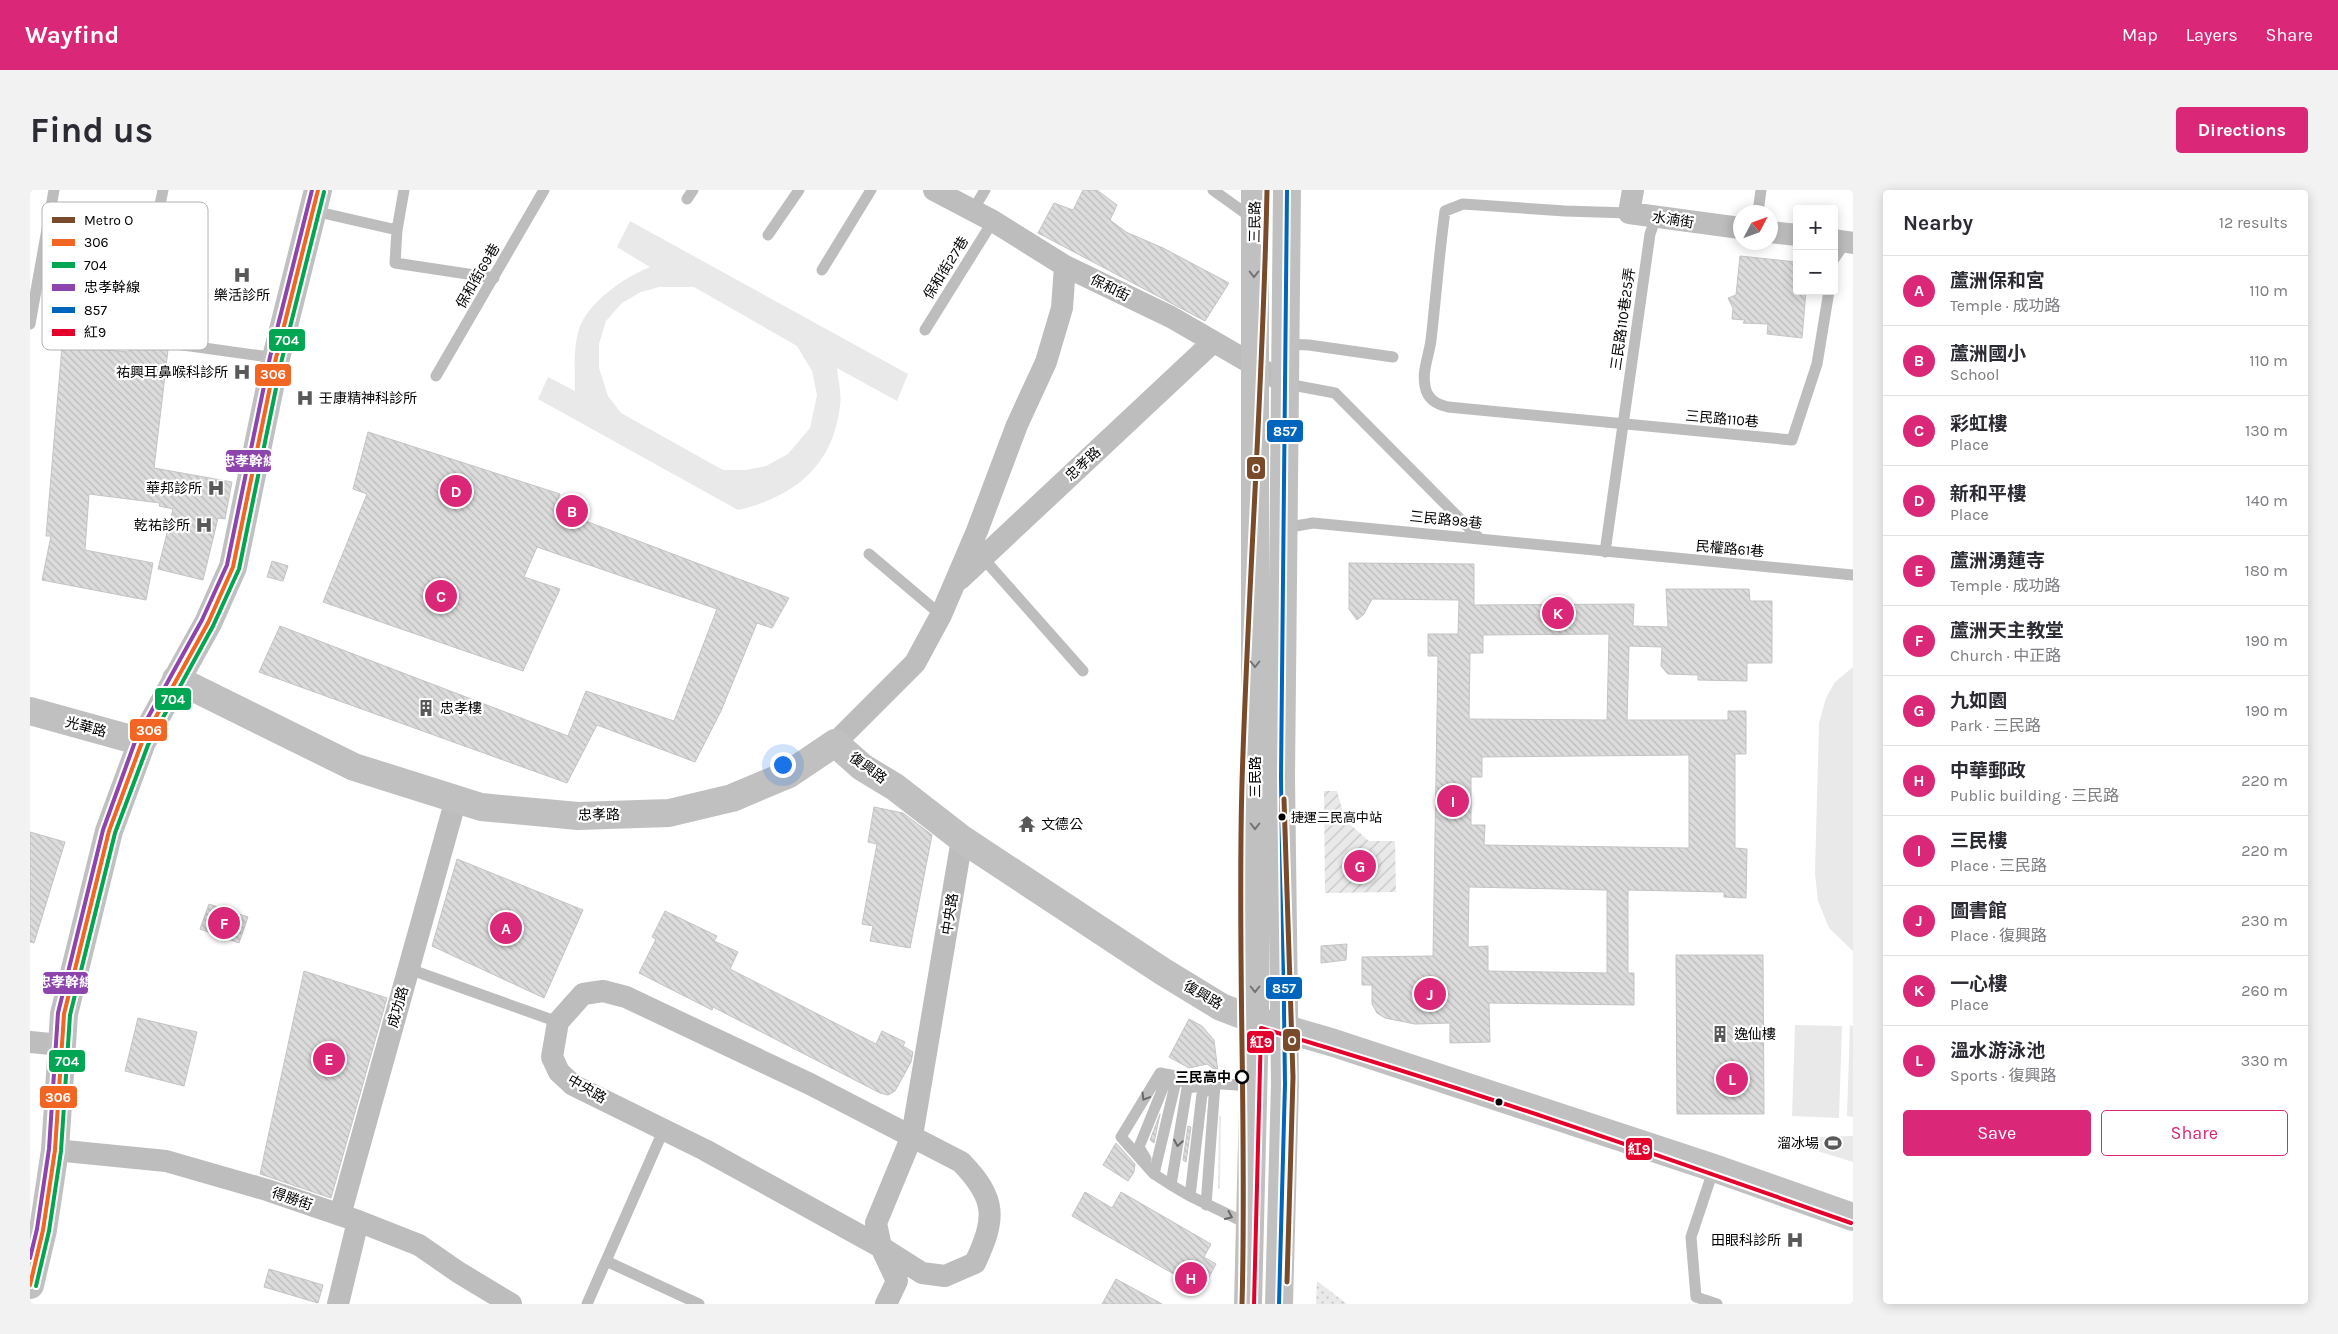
<!DOCTYPE html>
<html lang="en">
<head>
<meta charset="utf-8">
<style>
	:root { --surface:#fff; --page:#f2f2f3; --text:#2b2b33; --muted:#7c7c81; --line:#e1e1e2; --accent:#db2777 }
	body { margin:0; font-family:Karla,"Noto Sans TC",sans-serif; background:var(--page); color:var(--text) }
	.controls { position:absolute; right:15px; top:15px; display:grid; overflow:hidden; border-radius:5px; box-shadow:0 2px 12px #0003 }
	.controls button { width:45px; height:45px; display:grid; place-items:center; padding:0; border:0; border-bottom:1px solid var(--line); background:var(--surface); color:var(--text); font:25px sans-serif }
	.compass { position:absolute; left:1703px; top:15px; width:45px; height:45px; border-radius:50%; background:var(--surface); box-shadow:0 2px 12px #0003; rotate:49deg }
	.you { position:absolute; left:752px; top:574px; width:18px; height:18px; margin:-12px; border:4px solid #fff; border-radius:50%; background:#1a73e8; box-shadow:0 0 0 8px #1a73e833 }
	.badge { display:grid; place-items:center; width:32px; height:32px; border-radius:50%; background:var(--accent); color:#fff; font-size:16px; font-weight:700 }
	.pin { position:absolute; translate:-50% -50%; border:2px solid #fff; box-shadow:0 1px 5px #0006 }
	.list { margin:0; padding:0; list-style:none }
	h2 { display:flex; justify-content:space-between; align-items:center; height:65px; margin:0; padding:0 20px; font-size:21px }
	h2 small { font-size:16px; font-weight:400; color:var(--muted) }
	.list li { display:grid; grid-template-columns:32px 1fr auto; gap:15px; align-items:center; box-sizing:border-box; height:70px; padding:0 20px; border-top:1px solid var(--line) }
	.list b { display:block; font-size:19px; white-space:nowrap }
	.list p { margin:0; font-size:16px; white-space:nowrap; color:var(--muted) }
	.list em { font-size:16px; font-style:normal; color:var(--muted) }
	.actions { display:flex; gap:10px; padding:15px 20px }
	.actions a { flex:1; padding:11px 0; border:1px solid var(--accent); border-radius:5px; text-align:center; font-size:18px; color:var(--accent) }
	.actions .main { background:var(--accent); color:#fff }
	.map { position:relative; flex:none; width:1823px; height:1114px; overflow:hidden; border-radius:5px }
	header { display:flex; align-items:center; gap:30px; box-sizing:border-box; height:70px; padding:0 25px; background:var(--accent); color:#fff }
	header strong { font-size:24px }
	nav { display:flex; gap:28px; margin-inline-start:auto; font-size:18px }
	.intro { display:flex; align-items:center; justify-content:space-between; box-sizing:border-box; height:120px; padding:0 30px }
	h1 { margin:0; font-size:35px }
	.button { padding:12px 22px; border-radius:5px; background:var(--accent); color:#fff; font-size:18px; font-weight:700 }
	main { display:flex; gap:30px; padding:0 30px }
	aside { flex:1; background:var(--surface); border-radius:5px; box-shadow:0 2px 12px #0003 }
	.map>svg:first-child { display:block }
	.grass { fill:url(#grass-dots) }
	.garden { fill:url(#garden-furrows) }
	.pitch { fill:#e9e9e9; fill-rule:evenodd }
	.building { fill:url(#building-back-hatch); stroke:#c4c4c4; fill-rule:evenodd }
	.lines { fill:none; stroke-linecap:round; stroke-linejoin:round }
	.lane { stroke:#bdbdbd; stroke-width:11 }
	.street { stroke:#bdbdbd; stroke-width:22 }
	.secondary { stroke:#c0c0c0; stroke-width:28 }
	.bus-1-casing { stroke:#fff; stroke-width:8 }
	.bus-2-casing { stroke:#fff; stroke-width:8 }
	.bus-3-casing { stroke:#fff; stroke-width:8 }
	.bus-4-casing { stroke:#fff; stroke-width:8 }
	.bus-5-casing { stroke:#fff; stroke-width:8 }
	.bus-1 { stroke:#f26522; stroke-width:4 }
	.bus-2 { stroke:#00a651; stroke-width:4 }
	.bus-3 { stroke:#8e44ad; stroke-width:4 }
	.bus-4 { stroke:#0065bd; stroke-width:4 }
	.bus-5 { stroke:#e4002b; stroke-width:4 }
	.metro-1-casing { stroke:#fff; stroke-width:9 }
	.metro-1 { stroke:#7a4b2a; stroke-width:5 }
	.oneway { stroke:#737373 }
	.oneway2 { stroke:#686868 }
	.bus-dot { fill:#000; stroke:#fff; stroke-width:2 }
	.stop-dot { fill:#fff; stroke:#000; stroke-width:2.5 }
	.labels { text-anchor:middle; dominant-baseline:central; stroke-width:4.5; stroke-linejoin:round; paint-order:stroke }
	.bus-label { font-size:13px; fill:#000; stroke:#fff; text-anchor:start }
	.street-label { font-size:14px; fill:#000; stroke:#fff }
	.poi-label { font-size:14px; fill:#000; stroke:#fff; text-anchor:end }
	.stop-label { font-size:14px; font-weight:bold; fill:#000; stroke:#fff; text-anchor:end }
	.key { fill:#fff; stroke:#b2b2b2; stroke-width:1 }
	.key-label { font-size:14px; fill:#000 }
	.line-badge { stroke:#fff; stroke-width:2 }
	.badge-label { font-size:14px; text-anchor:middle; font-weight:bold; fill:#fff }
</style>
</head>
<body>
<header>
<strong>Wayfind</strong>
<nav><a>Map</a><a>Layers</a><a>Share</a></nav>
</header>
<div class="intro"><h1>Find us</h1><a class="button">Directions</a></div>
<main>
<div class="map">
<svg width="1823" height="1114" viewBox="0 0 1823 1114">
	<defs>
		<pattern id="grass-dots" width="8" height="8" patternUnits="userSpaceOnUse" patternTransform="scale(1.25)"><rect width="8" height="8" fill="#e9e9e9"/><path d="M2 2h.1M6 6h.1" fill="none" stroke="#c6c6c6" stroke-width="1.8" stroke-linecap="round"/></pattern>
		<pattern id="garden-furrows" width="10" height="10" patternUnits="userSpaceOnUse" patternTransform="scale(1.25)"><rect width="10" height="10" fill="#e9e9e9"/><path d="M-1 1l2-2M0 10L10 0M9 11l2-2" fill="none" stroke="#c6c6c6"/></pattern>
		<pattern id="building-back-hatch" width="6" height="6" patternUnits="userSpaceOnUse" patternTransform="scale(1.25)"><rect width="6" height="6" fill="#dcdcdc"/><path d="M-1 5l2 2M0 0l6 6M5-1l2 2" fill="none" stroke="#bbb"/></pattern>
	</defs>
	<rect width="100%" height="100%" fill="#fff"/>
	<path class="grass" d="M1189 926H1191L1190 998 1188 999Z
		M1287 1091 1317 1114H1286Z"/>
	<path class="garden" d="M1294 601H1307L1315 630 1339 651H1365L1366 702 1295 703Z"/>
	<path class="pitch" d="M600 31 878 184 867 211 807 178C808 191 812 203 810 216 803 276 764 307 708 320L508 209 518 187 545 201C545 181 543 159 549 139 558 112 595 87 620 77L587 57ZM629 97H664L767 156 782 181 787 205 780 238 758 264 736 276 715 280H693L591 223 578 206 569 178V154L576 131 592 113 611 102Z
		M1823 477V761L1799 738 1788 711 1785 683 1789 533 1796 508 1805 492Z
		M1765 835 1812 836 1809 928 1762 926Z
		M1820 835 1823 836V927L1817 926Z
		M1823 946V972L1781 959 1785 947Z"/>
	<path class="building" d="M1053 0H1067L1087 15 1080 30 1096 42 1133 58 1199 93 1175 131 1008 43 1024 13 1043 20Z
		M1710 66 1767 72V101H1776L1772 148 1737 144 1738 134 1713 133 1715 130 1702 129 1703 118 1698 108 1706 105Z
		M99 155 138 160 124 278 202 292 195 329 188 328 173 390 128 379 143 319 129 316 130 313 59 304 55 360 123 373 116 410 12 390 21 346H16L32 156 99 162Z
		M338 242 530 304 524 319 759 408 742 438 727 433 691 521 665 572 567 535 537 593 229 482 250 436 538 546 556 501 644 531 687 419 507 357 494 387 530 399 493 481 293 412 337 304 323 299Z
		M242 371 258 376 253 391 237 387Z
		M1319 373 1444 374V415L1604 414 1603 436 1638 437 1636 399H1719L1720 411H1742V473H1717V491L1668 490V485L1638 484 1631 476 1632 457 1599 456 1597 530H1698V521H1716V564H1705V658L1717 659 1716 708 1694 707V702L1598 700V783H1604V815L1459 813 1460 852 1420 853V833L1385 834 1355 828 1347 823 1342 814V795H1332V767L1403 766 1408 466H1398V444H1428L1429 410 1342 409 1334 424 1327 430 1319 419ZM1579 444 1577 530 1439 529 1440 463H1453V445ZM1659 565V658L1454 655 1455 635H1441V587H1452V567ZM1439 697 1577 700V783L1458 781V756L1438 757Z
		M844 617 873 623 902 645 880 758 840 751 843 736 832 734 847 654 838 652Z
		M0 642 35 652 4 753 0 752Z
		M427 669 553 720 514 808 402 756Z
		M179 714 218 727 209 753 170 739Z
		M635 721 687 746 684 751 708 762 700 779 846 854 852 841 875 852 873 856 883 862 881 872 865 901 858 905 850 903 683 817 682 820 609 783 626 749 622 747Z
		M1317 754 1316 770 1291 773V756Z
		M1646 765H1733L1734 924H1647Z
		M274 781 357 808 301 1008 230 984Z
		M108 828 167 842 154 896 95 881Z
		M1159 829 1172 836 1184 850 1188 882 1177 874 1159 878 1139 867Z
		M1130 924 1124 953 1120 950Z
		M1158 936 1161 937 1156 972 1153 970Z
		M1086 953 1105 974 1104 982 1098 991 1073 975Z
		M1055 1002 1082 1018 1091 1002 1181 1054 1174 1067 1186 1074 1172 1100 1042 1026Z
		M239 1079 293 1095 288 1113 234 1097Z
		M1086 1089 1132 1114H1072Z"/>
	<g class="lines">
		<path class="lane" d="M133 0 103 148 246 168
			M1183 0 1222 28
			M657 9 663 0
			M943 20 955 0
			M284 21 367 40 365 73 464 88
			M1728 22 1731 0
			M1599 23 1535 21 1433 14 1415 21C1409 64 1406 107 1401 150 1399 166 1392 180 1395 196 1397 209 1406 214 1418 217L1762 250 1787 174 1799 101
			M367 40 374 0
			M738 45 769 0
			M1804 69 1817 50
			M792 80 841 0
			M0 134 24 0
			M895 140 963 31
			M1256 154 1279 155 1363 167
			M406 186 514 0
			M1257 194 1305 203 1449 348
			M1254 338 1283 333 1823 385
			M1575 362 1620 44 1626 27
			M839 364 911 425
			M953 368 1053 481
			M379 779 528 832
			M1185 894 1172 904 1160 1006 1220 1035
			M1116 969 1109 957 1137 888 1148 890
			M1684 978 1661 1047 1666 1107 1687 1114
			M1124 984 1091 947 1130 883 1156 888
			M1141 995 1124 984 1146 891 1223 896
			M1160 1006 1141 995 1157 898 1171 896
			M1176 1015 1185 894
			M576 1071 669 1114
			M557 1114 634 939"/>
		<path class="street" d="M904 0 963 31 1035 76 1141 127 1257 194
			M1603 0 1599 23 1710 38
			M1740 42 1767 45
			M1804 50 1823 53
			M930 389 1183 152
			M805 553 885 473 911 425 947 341 987 235 1016 172 1032 118 1035 76
			M573 801 596 807 780 894 931 972C967 1009 966 1028 945 1073L915 1086 892 1083 851 1057 675 960 543 895 529 882 522 867 528 832 553 804Z
			M0 852 31 855
			M25 960 136 971 237 1000 328 1031 389 1055 428 1082 481 1114
			M310 1025 426 609
			M308 1114 328 1031
			M856 1114 867 1091 851 1057 846 1033 882 946 932 649"/>
		<path class="secondary" d="M146 489 324 577 451 617 548 626 639 623 702 608 759 584 805 553 832 577 865 597 932 649 1132 781 1191 817 1225 830 1304 853 1684 978 1823 1027
			M0 521 112 552
			M0 1095 13 1040 25 960 34 824 79 641 112 552 178 433 203 377 246 168 288 0
			M1218 1114 1225 830V0
			M1249 1114 1255 894 1251 587 1257 0"/>
		<g class="bus-1-casing">
			<path id="bus-1" d="M0 1095 13 1040 25 960 34 824 79 641 112 552 178 433 203 377 246 168 288 0"/>
		</g>
		<g class="bus-2-casing">
			<path id="bus-2" d="M6 1096 19 1041 31 961 40 825 85 643 118 555 183 436 209 379 252 169 294 2"/>
		</g>
		<g class="bus-3-casing">
			<path id="bus-3" d="M0 1068 7 1039 19 959 28 823 73 640 106 549 172 430 197 375 240 167 282 0"/>
		</g>
		<g class="bus-4-casing">
			<path id="bus-4" d="M1249 1114 1255 894 1251 587 1257 0"/>
		</g>
		<g class="bus-5-casing">
			<path id="bus-5" d="M1224 1114 1231 838C1430 896 1626 964 1821 1033"/>
		</g>
		<use href="#bus-1" class="bus-1"/>
		<use href="#bus-2" class="bus-2"/>
		<use href="#bus-3" class="bus-3"/>
		<use href="#bus-4" class="bus-4"/>
		<use href="#bus-5" class="bus-5"/>
		<g class="metro-1-casing">
			<path id="metro-1" d="M1254 609 1263 887 1257 1092
				M1212 1114C1217 940 1207 767 1212 593 1218 395 1233 198 1237 0"/>
		</g>
		<use href="#metro-1" class="metro-1"/>
	</g>
	<defs><path id="oneway-chevron" d="M-2-3.5L2.5 0L-2 3.5" fill="none" stroke-width="1.6" stroke-linecap="round" stroke-linejoin="round" transform="scale(1.25)"/></defs>
	<g class="oneway">
		<use href="#oneway-chevron" transform="translate(1224 84) rotate(90)"/>
		<use href="#oneway-chevron" transform="translate(1225 474) rotate(90)"/>
		<use href="#oneway-chevron" transform="translate(1225 636) rotate(90)"/>
		<use href="#oneway-chevron" transform="translate(1225 799) rotate(90)"/>
	</g>
	<g class="oneway2">
		<use href="#oneway-chevron" transform="translate(1115 907) rotate(121)"/>
		<use href="#oneway-chevron" transform="translate(1148 953) rotate(99)"/>
		<use href="#oneway-chevron" transform="translate(1199 1026) rotate(24)"/>
	</g>
	<defs>
		<g id="hospital-bare" transform="scale(1.35)"><path d="M-5-5h3v3.5h4V-5h3V5h-3V1.5h-4V5h-3Z" fill="#595959" stroke="#fff" stroke-width="2.5" paint-order="stroke"/></g>
		<g id="building-bare" transform="scale(1.35)"><path d="M-4-6H4V6H1V3H-1V6H-4ZM-2.5-4.3h1.7v1.8h-1.7ZM.8-4.3h1.7v1.8H.8ZM-2.5-1h1.7V.8h-1.7ZM.8-1h1.7V.8H.8Z" fill="#595959" stroke="#fff" stroke-width="2.5" paint-order="stroke"/></g>
		<g id="temple-bare" transform="scale(1.35)"><path d="M0-6L5-2H3V0L6.5 2.5H4V6H1.5V3h-3V6H-4V2.5H-6.5L-3 0V-2H-5Z" fill="#595959" stroke="#fff" stroke-width="2.5" paint-order="stroke"/></g>
		<g id="stadium-bare" transform="scale(1.35)"><path d="M0-5a6.5 5 0 1 0 0 10a6.5 5 0 1 0 0-10ZM-3.5-1.8h7v3.6h-7Z" fill="#595959" stroke="#fff" stroke-width="2.5" paint-order="stroke"/></g>
	</defs>
	<g fill-rule="evenodd">
		<use href="#hospital-bare" x="212" y="85"/>
		<use href="#hospital-bare" x="212" y="182"/>
		<use href="#hospital-bare" x="275" y="208"/>
		<use href="#hospital-bare" x="186" y="298"/>
		<use href="#hospital-bare" x="174" y="335"/>
		<use href="#building-bare" x="396" y="518"/>
		<use href="#temple-bare" x="997" y="634"/>
		<use href="#building-bare" x="1690" y="844"/>
		<use href="#stadium-bare" x="1803" y="953"/>
		<use href="#hospital-bare" x="1765" y="1050"/>
	</g>
	<g class="bus-dot">
		<circle cx="1252" cy="627" r="4.5"/>
		<circle cx="1469" cy="912" r="4.5"/>
	</g>
	<circle class="stop-dot" cx="1212" cy="887" r="6"/>
	<g class="labels">
		<g class="bus-label">
			<text x="1261" y="627">捷運三民高中站</text>
		</g>
		<g class="street-label">
			<text transform="translate(1643 30) rotate(9)">水湳街</text>
			<text transform="translate(1225 32) rotate(-89)">三民路</text>
			<text transform="translate(916 78) rotate(-58)">保和街27巷</text>
			<text transform="translate(448 86) rotate(-60)">保和街69巷</text>
			<text transform="translate(1080 98) rotate(26)">保和街</text>
			<text transform="translate(1593 129) rotate(-82)">三民路110巷25弄</text>
			<text transform="translate(1692 229) rotate(5)">三民路110巷</text>
			<text transform="translate(1053 274) rotate(-43)">忠孝路</text>
			<text transform="translate(1416 330) rotate(6)">三民路98巷</text>
			<text transform="translate(1700 359) rotate(5)">民權路61巷</text>
			<text transform="translate(56 537) rotate(15)">光華路</text>
			<text transform="translate(838 578) rotate(36)">復興路</text>
			<text transform="translate(1225 587) rotate(-90)">三民路</text>
			<text transform="translate(569 625) rotate(-1)">忠孝路</text>
			<text transform="translate(920 724) rotate(-81)">中央路</text>
			<text transform="translate(1173 805) rotate(30)">復興路</text>
			<text transform="translate(368 817) rotate(-74)">成功路</text>
			<text transform="translate(557 899) rotate(30)">中央路</text>
			<text transform="translate(262 1009) rotate(19)">得勝街</text>
		</g>
		<g class="poi-label">
			<text x="212" y="105" text-anchor="middle">樂活診所</text>
			<text x="198" y="182">祐興耳鼻喉科診所</text>
			<text x="289" y="208" text-anchor="start">壬康精神科診所</text>
			<text x="172" y="298">華邦診所</text>
			<text x="160" y="335">乾祐診所</text>
			<text x="410" y="518" text-anchor="start">忠孝樓</text>
			<text x="1011" y="634" text-anchor="start">文德公</text>
			<text x="1704" y="844" text-anchor="start">逸仙樓</text>
			<text x="1789" y="953">溜冰場</text>
			<text x="1751" y="1050">田眼科診所</text>
		</g>
		<g class="stop-label">
			<text x="1201" y="887">三民高中</text>
		</g>
	</g>
	<rect x="12" y="12" width="166" height="148" rx="8" class="key"/>
	<rect x="22" y="27" width="23" height="6" fill="#7a4b2a"/>
	<rect x="22" y="49" width="23" height="7" fill="#f26522"/>
	<rect x="22" y="72" width="23" height="6" fill="#00a651"/>
	<rect x="22" y="94" width="23" height="7" fill="#8e44ad"/>
	<rect x="22" y="117" width="23" height="6" fill="#0065bd"/>
	<rect x="22" y="139" width="23" height="7" fill="#e4002b"/>
	<g class="key-label">
		<text x="54" y="35">Metro O</text>
		<text x="54" y="57">306</text>
		<text x="54" y="80">704</text>
		<text x="54" y="102">忠孝幹線</text>
		<text x="54" y="125">857</text>
		<text x="54" y="147">紅9</text>
	</g>
	<g class="line-badge">
		<rect x="238" y="138" width="38" height="24" rx="5" fill="#00a651"/>
		<rect x="224" y="173" width="38" height="24" rx="5" fill="#f26522"/>
		<rect x="1236" y="229" width="38" height="24" rx="5" fill="#0065bd"/>
		<rect x="195" y="259" width="47" height="24" rx="5" fill="#8e44ad"/>
		<rect x="1216" y="266" width="20" height="24" rx="5" fill="#7a4b2a"/>
		<rect x="124" y="497" width="38" height="24" rx="5" fill="#00a651"/>
		<rect x="99" y="528" width="39" height="24" rx="5" fill="#f26522"/>
		<rect x="12" y="781" width="47" height="24" rx="5" fill="#8e44ad"/>
		<rect x="1235" y="786" width="38" height="24" rx="5" fill="#0065bd"/>
		<rect x="1252" y="838" width="19" height="24" rx="5" fill="#7a4b2a"/>
		<rect x="1216" y="840" width="29" height="24" rx="5" fill="#e4002b"/>
		<rect x="18" y="859" width="38" height="24" rx="5" fill="#00a651"/>
		<rect x="9" y="895" width="39" height="24" rx="5" fill="#f26522"/>
		<rect x="1595" y="947" width="28" height="24" rx="5" fill="#e4002b"/>
	</g>
	<g class="badge-label">
		<text x="257" y="155">704</text>
		<text x="243" y="189">306</text>
		<text x="1255" y="246">857</text>
		<text x="219" y="276">忠孝幹線</text>
		<text x="1226" y="283">O</text>
		<text x="143" y="514">704</text>
		<text x="119" y="545">306</text>
		<text x="35" y="797">忠孝幹線</text>
		<text x="1254" y="803">857</text>
		<text x="1262" y="855">O</text>
		<text x="1231" y="857">紅9</text>
		<text x="37" y="876">704</text>
		<text x="28" y="912">306</text>
		<text x="1609" y="964">紅9</text>
	</g>
</svg>
<div class="controls">
<button>+</button>
<button>−</button>
</div>
<svg class="compass" viewBox="-18 -18 36 36"><path d="M0-13l5 13h-10z" fill="#e53935"/><path d="M0 13l5-13h-10z" fill="#7c7c81"/></svg>
<div class="you"></div>
<div class="pin badge" style="left:476px;top:738px">A</div>
<div class="pin badge" style="left:542px;top:321px">B</div>
<div class="pin badge" style="left:411px;top:406px">C</div>
<div class="pin badge" style="left:426px;top:301px">D</div>
<div class="pin badge" style="left:299px;top:869px">E</div>
<div class="pin badge" style="left:194px;top:733px">F</div>
<div class="pin badge" style="left:1330px;top:676px">G</div>
<div class="pin badge" style="left:1161px;top:1088px">H</div>
<div class="pin badge" style="left:1423px;top:611px">I</div>
<div class="pin badge" style="left:1400px;top:804px">J</div>
<div class="pin badge" style="left:1528px;top:423px">K</div>
<div class="pin badge" style="left:1702px;top:889px">L</div>
</div>
<aside>
<h2>Nearby<small>12 results</small></h2>
<ul class="list">
<li><span class="badge">A</span><div><b>蘆洲保和宮</b><p>Temple · 成功路</p></div><em>110 m</em></li>
<li><span class="badge">B</span><div><b>蘆洲國小</b><p>School</p></div><em>110 m</em></li>
<li><span class="badge">C</span><div><b>彩虹樓</b><p>Place</p></div><em>130 m</em></li>
<li><span class="badge">D</span><div><b>新和平樓</b><p>Place</p></div><em>140 m</em></li>
<li><span class="badge">E</span><div><b>蘆洲湧蓮寺</b><p>Temple · 成功路</p></div><em>180 m</em></li>
<li><span class="badge">F</span><div><b>蘆洲天主教堂</b><p>Church · 中正路</p></div><em>190 m</em></li>
<li><span class="badge">G</span><div><b>九如園</b><p>Park · 三民路</p></div><em>190 m</em></li>
<li><span class="badge">H</span><div><b>中華郵政</b><p>Public building · 三民路</p></div><em>220 m</em></li>
<li><span class="badge">I</span><div><b>三民樓</b><p>Place · 三民路</p></div><em>220 m</em></li>
<li><span class="badge">J</span><div><b>圖書館</b><p>Place · 復興路</p></div><em>230 m</em></li>
<li><span class="badge">K</span><div><b>一心樓</b><p>Place</p></div><em>260 m</em></li>
<li><span class="badge">L</span><div><b>溫水游泳池</b><p>Sports · 復興路</p></div><em>330 m</em></li>
</ul>
<div class="actions"><a class="main">Save</a><a>Share</a></div>
</aside>
</main>
</body>
</html>
